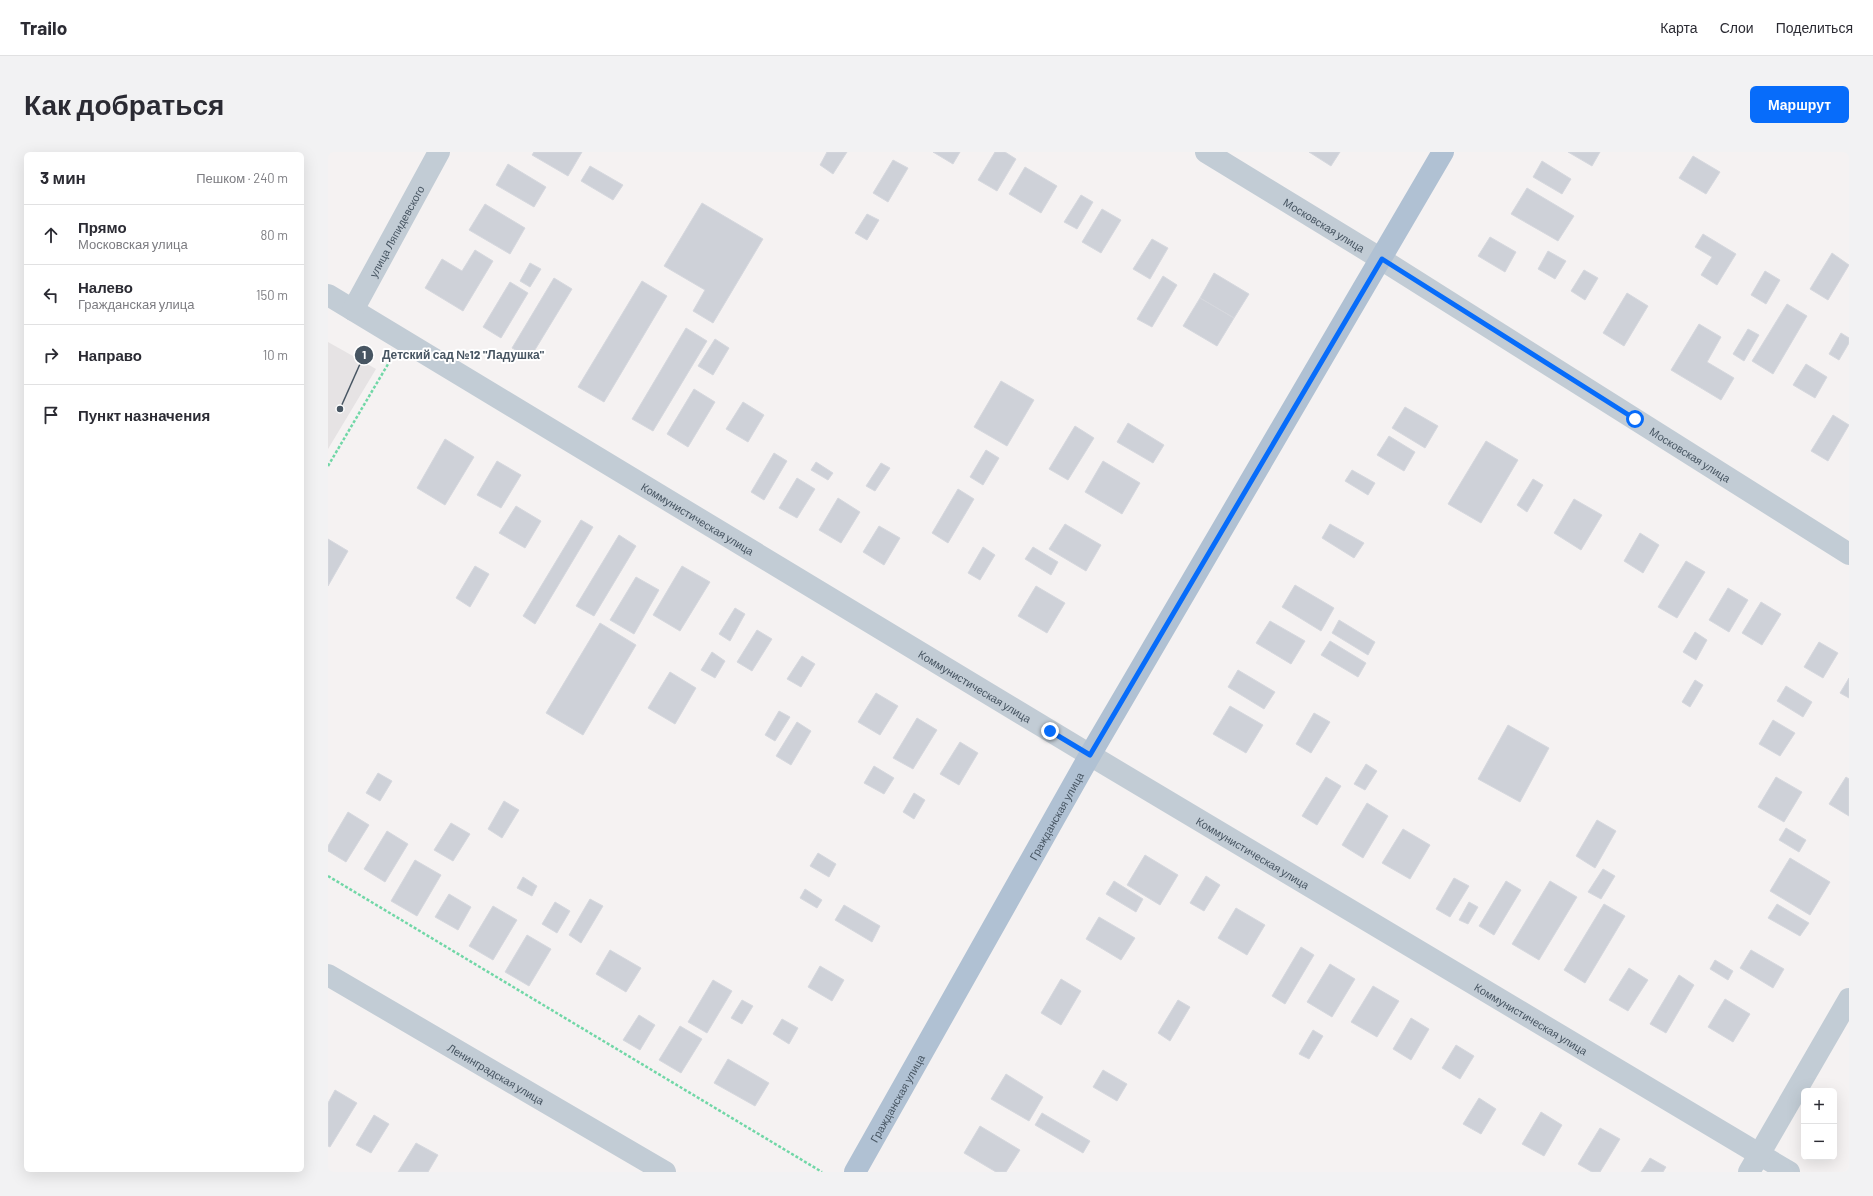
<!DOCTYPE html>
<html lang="ru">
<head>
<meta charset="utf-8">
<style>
	:root { --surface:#fff; --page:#f2f2f3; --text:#2b2b33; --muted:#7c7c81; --line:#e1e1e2; --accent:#076cfa }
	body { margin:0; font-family:Barlow,sans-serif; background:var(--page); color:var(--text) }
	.controls { position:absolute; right:12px; bottom:12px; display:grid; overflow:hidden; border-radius:6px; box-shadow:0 4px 16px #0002 }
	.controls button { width:36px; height:36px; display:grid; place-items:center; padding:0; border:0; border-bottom:1px solid var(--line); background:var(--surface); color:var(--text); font:20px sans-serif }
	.stop { position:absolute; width:12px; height:12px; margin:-9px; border:3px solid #076cfa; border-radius:50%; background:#fff }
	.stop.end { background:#076cfa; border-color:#fff; box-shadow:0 1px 4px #0008 }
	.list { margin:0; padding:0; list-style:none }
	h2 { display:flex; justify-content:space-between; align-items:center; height:52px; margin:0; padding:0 16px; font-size:17px }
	h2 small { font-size:13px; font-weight:400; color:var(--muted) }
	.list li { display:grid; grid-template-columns:26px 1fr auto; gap:12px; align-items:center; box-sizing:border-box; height:60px; padding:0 16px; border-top:1px solid var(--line) }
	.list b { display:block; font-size:15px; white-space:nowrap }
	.list p { margin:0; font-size:13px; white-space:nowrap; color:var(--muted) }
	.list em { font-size:13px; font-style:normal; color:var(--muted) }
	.icon { flex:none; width:22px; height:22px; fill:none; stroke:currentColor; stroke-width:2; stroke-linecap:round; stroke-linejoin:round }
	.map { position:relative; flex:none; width:1521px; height:1020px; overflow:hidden; border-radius:6px }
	header { display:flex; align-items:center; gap:24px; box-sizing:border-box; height:56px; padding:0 20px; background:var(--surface); border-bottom:1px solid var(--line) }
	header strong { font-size:19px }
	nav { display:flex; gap:22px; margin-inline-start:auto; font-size:14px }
	.intro { display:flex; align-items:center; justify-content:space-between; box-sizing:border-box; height:96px; padding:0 24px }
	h1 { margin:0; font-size:28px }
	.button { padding:10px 18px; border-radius:6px; background:var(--accent); color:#fff; font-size:14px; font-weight:700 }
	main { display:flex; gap:24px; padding:0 24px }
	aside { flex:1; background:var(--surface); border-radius:6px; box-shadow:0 4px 16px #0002 }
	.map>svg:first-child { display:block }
	.education { fill:#e6e3e4 }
	.building { fill:#ced1d8; stroke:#d6d8de }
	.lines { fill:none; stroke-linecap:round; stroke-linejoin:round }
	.path { stroke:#71d7a7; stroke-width:2.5; stroke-dasharray:3 2; stroke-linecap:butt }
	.minor { stroke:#c2ccd5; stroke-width:22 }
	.major { stroke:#b0c1d3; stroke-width:22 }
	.route { stroke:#076cfa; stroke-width:5 }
	.labels { text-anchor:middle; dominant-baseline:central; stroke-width:4; stroke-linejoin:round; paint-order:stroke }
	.street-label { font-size:11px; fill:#475562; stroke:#fff }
	.leader { fill:none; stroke:#475562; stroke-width:1.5 }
	.callout-dot { fill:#475562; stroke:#fff; stroke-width:1.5 }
	.mark-label { font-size:12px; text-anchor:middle; font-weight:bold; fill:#fff }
	.callout-label { font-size:12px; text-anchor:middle; font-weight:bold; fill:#475562; stroke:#fff; stroke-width:4; stroke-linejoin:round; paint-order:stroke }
</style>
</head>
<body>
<header>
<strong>Trailo</strong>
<nav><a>Карта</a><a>Слои</a><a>Поделиться</a></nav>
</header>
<div class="intro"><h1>Как добраться</h1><a class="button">Маршрут</a></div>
<main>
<aside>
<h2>3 мин<small>Пешком · 240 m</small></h2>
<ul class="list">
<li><svg class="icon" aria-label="ahead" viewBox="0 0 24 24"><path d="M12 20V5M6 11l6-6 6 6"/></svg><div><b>Прямо</b><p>Московская улица</p></div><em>80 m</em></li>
<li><svg class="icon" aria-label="left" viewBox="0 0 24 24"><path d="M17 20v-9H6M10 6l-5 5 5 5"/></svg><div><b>Налево</b><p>Гражданская улица</p></div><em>150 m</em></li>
<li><svg class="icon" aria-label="right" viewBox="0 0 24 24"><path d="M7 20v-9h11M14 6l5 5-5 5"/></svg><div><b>Направо</b></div><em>10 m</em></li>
<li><svg class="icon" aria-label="arrive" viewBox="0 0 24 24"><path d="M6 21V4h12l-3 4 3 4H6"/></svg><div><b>Пункт назначения</b></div></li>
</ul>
</aside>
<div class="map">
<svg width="1521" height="1020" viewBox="0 0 1521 1020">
	<rect width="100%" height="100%" fill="#f5f2f2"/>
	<path class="education" d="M0 190 48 217 0 297Z"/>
	<path class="building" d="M206 0H254L240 24 204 3Z
		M499 0H519L505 22 492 13Z
		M605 0H632L625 12Z
		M667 0H677L688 7 669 39 650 28Z
		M981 0H1012L1003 14Z
		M1240 0H1272L1264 14Z
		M1365 4 1392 20 1378 42 1351 26Z
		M565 8 580 16 560 50 545 41Z
		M1214 9 1243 27 1234 42 1205 25Z
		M180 12 218 35 206 55 168 33Z
		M262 14 295 33 285 48 253 29Z
		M697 15 729 34 713 61 681 42Z
		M1199 36 1246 64 1230 89 1183 62Z
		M753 43 765 50 749 77 736 70Z
		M374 51 435 87 385 171 365 159 377 138 336 114Z
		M157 52 197 76 182 102 141 78Z
		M774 57 793 68 773 101 754 90Z
		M539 62 551 68 539 88 527 81Z
		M1375 82 1408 102 1389 133 1373 123 1384 105 1367 95Z
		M1162 85 1188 100 1177 120 1150 104Z
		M824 87 840 96 822 127 805 117Z
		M147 98 165 109 135 159 97 136 114 107 134 119Z
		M1220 99 1238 109 1227 127 1210 117Z
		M1504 101 1521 113 1500 148 1482 137Z
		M202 111 213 117 202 135 192 129Z
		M1256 118 1270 126 1257 148 1243 139Z
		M1437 119 1452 128 1438 152 1423 143Z
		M886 121 921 142 906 166 872 146Z
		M835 124 849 133 824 175 809 167Z
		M226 126 244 137 202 206 184 196Z
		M314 129 339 144 276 250 250 235Z
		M182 130 200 141 173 186 155 175Z
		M1299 141 1320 154 1296 194 1275 181Z
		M872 146 906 166 889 194 855 174Z
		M1459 152 1479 164 1445 222 1424 209Z
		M1371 172 1393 185 1379 210 1406 226 1393 248 1343 218Z
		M358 176 379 189 325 279 304 267Z
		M1420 177 1431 183 1416 209 1405 202Z
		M1513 181 1521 186V191L1511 208 1501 202Z
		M387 187 401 196 385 223 370 214Z
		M1478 212 1499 225 1487 246 1465 233Z
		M673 229 706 248 679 294 646 275Z
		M366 237 387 250 360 295 339 282Z
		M415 250 436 263 420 290 398 277Z
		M1077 255 1110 274 1097 296 1064 276Z
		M1505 263 1521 273 1500 309 1483 299Z
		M800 271 836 293 825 311 789 290Z
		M747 274 766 286 740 328 721 317Z
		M1061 284 1087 300 1076 319 1049 303Z
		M117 287 146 305 117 353 89 336Z
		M1158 289 1190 308 1153 371 1120 352Z
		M658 298 671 306 655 333 642 325Z
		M446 301 459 309 436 348 423 340Z
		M169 309 193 323 173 356 149 343Z
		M775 309 812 331 794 362 757 340Z
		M488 310 505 321 500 328 483 318Z
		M553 311 562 316 547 339 538 334Z
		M1024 318 1047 331 1040 343 1017 329Z
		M469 326 487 337 469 366 451 356Z
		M1205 327 1215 333 1199 360 1189 353Z
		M630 337 646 347 620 391 604 381Z
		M510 346 532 360 513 391 491 378Z
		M1246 347 1274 363 1253 398 1226 381Z
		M188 354 213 369 197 396 171 381Z
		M253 368 265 375 207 472 195 464Z
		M737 372 773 393 758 419 721 397Z
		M1002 372 1036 391 1026 406 994 386Z
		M551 374 572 386 556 413 535 400Z
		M1312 381 1331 393 1315 421 1296 409Z
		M291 383 308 394 266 464 248 454Z
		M0 387 20 399 0 434Z
		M655 395 667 403 652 428 640 421Z
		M705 395 730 410 723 423 697 407Z
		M1358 409 1377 420 1349 466 1330 455Z
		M147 414 161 422 142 455 128 446Z
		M354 414 382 430 352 479 325 463Z
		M308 425 331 438 306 482 282 468Z
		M967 433 1006 456 993 479 954 455Z
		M708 434 737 451 719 481 690 464Z
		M1400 436 1420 448 1401 480 1381 468Z
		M1433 450 1453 462 1434 493 1414 481Z
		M407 456 417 462 402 489 391 482Z
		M1011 468 1047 490 1040 503 1004 481Z
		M942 469 977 489 963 512 928 491Z
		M272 471 308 493 255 583 218 561Z
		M429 478 444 487 424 519 409 510Z
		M1367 480 1379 488 1368 508 1355 500Z
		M1002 489 1038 511 1030 525 993 503Z
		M1491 490 1510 501 1495 526 1476 515Z
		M384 500 397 509 387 526 373 518Z
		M474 504 487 512 473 535 459 527Z
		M910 518 947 540 936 557 900 535Z
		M342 520 368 536 347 572 320 556Z
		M1521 526V546L1512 541Z
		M1367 528 1375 533 1362 555 1354 550Z
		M1458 534 1484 550 1475 565 1449 549Z
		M548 541 570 554 552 583 530 570Z
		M902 554 935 573 918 601 885 582Z
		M451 559 462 565 447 589 437 583Z
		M986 561 1002 570 983 601 968 592Z
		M589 566 609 578 585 617 565 606Z
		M1445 568 1467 581 1452 604 1431 592Z
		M469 570 483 579 463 613 448 604Z
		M1180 573 1221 596 1192 650 1150 627Z
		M632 590 650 601 631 633 612 622Z
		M1038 612 1049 619 1037 638 1026 632Z
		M546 614 566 626 556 642 536 631Z
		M50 621 64 629 52 649 38 641Z
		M998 625 1013 634 989 673 974 664Z
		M1448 625 1474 640 1456 670 1430 655Z
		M1518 625 1521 627V664L1501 652Z
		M586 641 597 648 586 667 575 660Z
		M176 649 191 658 174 686 160 677Z
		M1039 651 1060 664 1035 706 1014 693Z
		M20 660 41 673 18 710 0 699V694Z
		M1269 668 1288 679 1267 716 1248 704Z
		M123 671 142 682 125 709 106 698Z
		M1458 676 1478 688 1471 700 1451 688Z
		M1075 677 1102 693 1082 727 1054 711Z
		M59 679 80 692 57 730 36 717Z
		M490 701 508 712 501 725 482 714Z
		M817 703 850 723 832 753 799 733Z
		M1462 706 1502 730 1482 763 1442 739Z
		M87 708 113 723 89 764 63 749Z
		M1275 717 1287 724 1273 747 1260 740Z
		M878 724 892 733 876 759 862 751Z
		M195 725 209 734 204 744 189 736Z
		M1126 726 1141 734 1122 765 1108 757Z
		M786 729 815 747 808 760 778 742Z
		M1178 729 1193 738 1166 783 1151 774Z
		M1222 729 1249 745 1211 808 1184 792Z
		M477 737 494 748 489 756 472 746Z
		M121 742 143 755 130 778 107 765Z
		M262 747 275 754 253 791 241 783Z
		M227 750 242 759 229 781 214 772Z
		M1141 750 1150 755 1140 772 1131 768Z
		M1276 752 1297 764 1257 831 1236 818Z
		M1449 752 1481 771 1472 784 1440 766Z
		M516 753 552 774 544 790 507 768Z
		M165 754 189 768 165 808 141 794Z
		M908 756 937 773 919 803 890 786Z
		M771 765 807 786 793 808 758 787Z
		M199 783 223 797 201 834 177 820Z
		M973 795 986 803 957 852 944 844Z
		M282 798 313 816 298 840 268 822Z
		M1423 798 1456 817 1445 836 1412 816Z
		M1387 808 1405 819 1400 828 1382 817Z
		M1002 812 1027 827 1004 865 979 850Z
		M492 814 516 828 504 849 480 835Z
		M1301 816 1320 828 1300 859 1281 848Z
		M1351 823 1366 833 1338 881 1322 872Z
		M733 827 753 839 733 873 713 861Z
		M385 828 404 839 379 881 360 870Z
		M1045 834 1071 849 1049 885 1023 870Z
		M1397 847 1422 862 1405 890 1380 875Z
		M414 848 425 854 414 872 403 866Z
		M850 848 862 855 842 889 830 881Z
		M311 863 327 873 312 898 295 888Z
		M1083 866 1101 877 1083 908 1065 897Z
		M454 867 470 876 461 892 445 882Z
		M352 874 374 887 353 921 331 908Z
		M985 878 995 884 981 907 971 902Z
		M1128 893 1146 904 1132 927 1114 916Z
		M400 907 441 931 427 954 386 931Z
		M775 918 799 932 789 949 765 935Z
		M678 922 715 945 701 969 663 947Z
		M7 938 29 951 2 995 0 994V951Z
		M1151 946 1168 957 1153 982 1135 972Z
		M1213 960 1234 973 1216 1004 1194 992Z
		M714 961 762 989 755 1001 707 973Z
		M46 963 61 972 43 1001 28 993Z
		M652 974 692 998 678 1020H668L636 1001Z
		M1272 976 1292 987 1272 1020H1264L1250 1012Z
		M88 991 110 1003 100 1020H70Z
		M1322 1006 1338 1015 1335 1020H1313Z"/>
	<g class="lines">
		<path class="path" d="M0 314 63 207
			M0 724 494 1020"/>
		<g class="minor">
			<path id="s1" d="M878 0 1053 107 1521 402"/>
			<path id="s2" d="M0 143 762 603 1461 1020"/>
			<path id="s3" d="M25 158 111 0"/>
			<path id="s4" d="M0 823 337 1020"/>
			<path d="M1421 1020 1521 847"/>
		</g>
		<path class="major" id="s5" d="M527 1020 762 603 1115 0"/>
	</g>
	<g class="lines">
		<path class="route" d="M722 579 762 603 1054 107 1307 267"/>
	</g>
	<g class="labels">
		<g class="street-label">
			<text stroke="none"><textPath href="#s1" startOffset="139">Московская улица</textPath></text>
			<text stroke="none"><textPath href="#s3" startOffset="90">улица Ляпидевского</textPath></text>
			<text stroke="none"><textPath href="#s1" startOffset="571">Московская улица</textPath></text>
			<text stroke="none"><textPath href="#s2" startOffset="432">Коммунистическая улица</textPath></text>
			<text stroke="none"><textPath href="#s2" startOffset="756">Коммунистическая улица</textPath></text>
			<text stroke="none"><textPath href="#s5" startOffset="409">Гражданская улица</textPath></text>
			<text stroke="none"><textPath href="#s2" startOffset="1080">Коммунистическая улица</textPath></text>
			<text stroke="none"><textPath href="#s2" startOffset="1404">Коммунистическая улица</textPath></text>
			<text stroke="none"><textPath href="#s4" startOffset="195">Ленинградская улица</textPath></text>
			<text stroke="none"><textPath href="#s5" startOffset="85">Гражданская улица</textPath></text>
		</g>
	</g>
	<path class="leader" d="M12 257L36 203"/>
	<g class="callout-dot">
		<circle cx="12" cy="257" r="4"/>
		<circle cx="36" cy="203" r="10"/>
	</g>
	<g class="mark-label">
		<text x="36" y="207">1</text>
	</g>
	<g class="callout-label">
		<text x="135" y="207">Детский сад №12 "Ладушка"</text>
	</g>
</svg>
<div class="controls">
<button>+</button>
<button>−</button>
</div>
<div class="stop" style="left:1307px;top:267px"></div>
<div class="stop end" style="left:722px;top:579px"></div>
</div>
</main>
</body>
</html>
